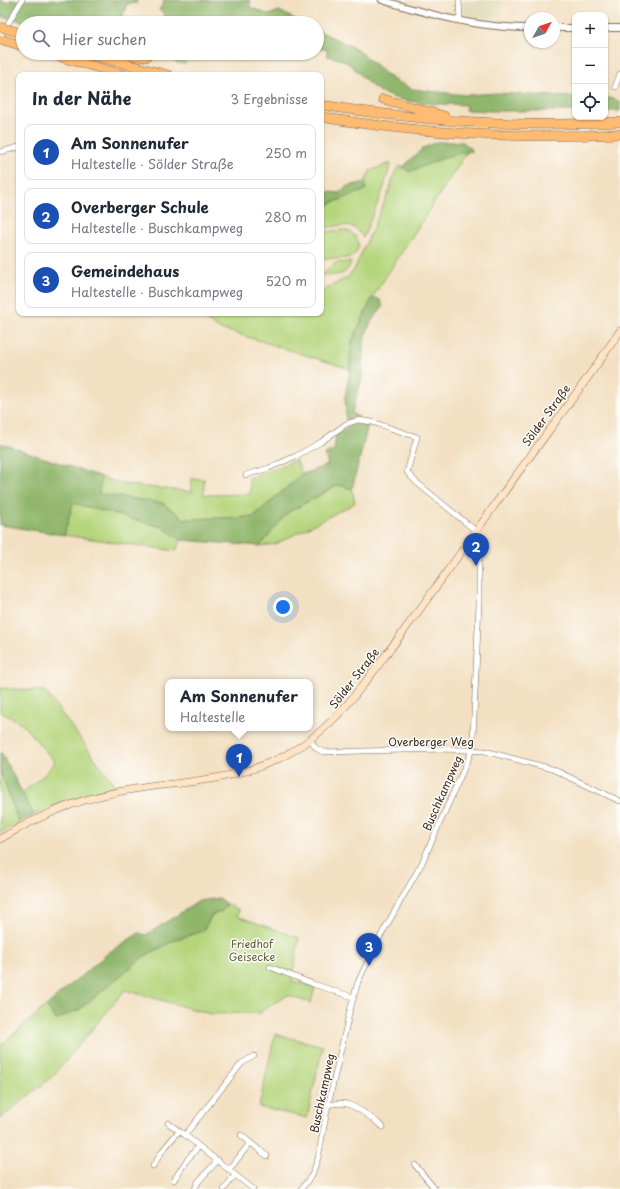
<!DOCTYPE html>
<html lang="de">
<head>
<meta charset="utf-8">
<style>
	:root { --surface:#fff; --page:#f6f6f7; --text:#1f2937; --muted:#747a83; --line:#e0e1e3; --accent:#1f6fb2 }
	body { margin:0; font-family:"Playpen Sans",sans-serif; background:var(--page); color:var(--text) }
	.controls { position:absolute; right:12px; top:12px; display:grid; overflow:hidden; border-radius:8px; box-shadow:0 1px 3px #0004 }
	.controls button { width:36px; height:36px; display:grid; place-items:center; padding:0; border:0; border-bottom:1px solid var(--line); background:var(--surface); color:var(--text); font:20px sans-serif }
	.compass { position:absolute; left:524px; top:12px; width:36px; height:36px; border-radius:50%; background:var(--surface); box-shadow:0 1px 3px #0004; rotate:50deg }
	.you { position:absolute; left:283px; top:607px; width:14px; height:14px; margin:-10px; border:3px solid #fff; border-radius:50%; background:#1a73e8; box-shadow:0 0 0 6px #1a73e833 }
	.badge { display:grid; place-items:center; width:26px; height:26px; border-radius:50%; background:var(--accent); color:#fff; font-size:13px; font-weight:700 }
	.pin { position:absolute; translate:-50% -33px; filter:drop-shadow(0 1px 2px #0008) }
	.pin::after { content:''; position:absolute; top:21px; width:14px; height:12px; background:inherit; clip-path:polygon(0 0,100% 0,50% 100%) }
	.popup { position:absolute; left:165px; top:679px; width:148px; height:52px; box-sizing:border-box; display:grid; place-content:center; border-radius:8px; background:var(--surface); filter:drop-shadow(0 1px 3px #0005); font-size:13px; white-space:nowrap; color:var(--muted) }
	.popup b { font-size:15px; color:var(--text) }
	.popup::after { content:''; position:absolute; left:50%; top:100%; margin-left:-8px; border:8px solid transparent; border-top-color:var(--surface) }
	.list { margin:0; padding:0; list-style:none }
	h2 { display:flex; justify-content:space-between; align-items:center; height:52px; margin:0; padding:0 16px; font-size:17px }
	h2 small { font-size:13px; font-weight:400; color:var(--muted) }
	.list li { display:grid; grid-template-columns:26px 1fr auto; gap:12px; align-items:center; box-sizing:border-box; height:56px; margin:0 8px 8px; padding:0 8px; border:1px solid var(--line); border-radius:8px }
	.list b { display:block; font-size:15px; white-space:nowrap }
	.list p { margin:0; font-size:13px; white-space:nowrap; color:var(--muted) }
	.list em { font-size:13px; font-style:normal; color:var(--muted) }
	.icon { flex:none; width:22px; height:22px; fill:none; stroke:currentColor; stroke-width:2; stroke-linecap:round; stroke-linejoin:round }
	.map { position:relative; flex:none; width:620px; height:1189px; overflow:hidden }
	.search { position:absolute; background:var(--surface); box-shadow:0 1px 3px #0004; left:16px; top:16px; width:308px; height:44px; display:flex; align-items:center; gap:10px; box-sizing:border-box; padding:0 14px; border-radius:22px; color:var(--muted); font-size:15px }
	.panel { position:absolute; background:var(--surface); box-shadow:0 1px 3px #0004; left:16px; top:72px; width:308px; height:244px; border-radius:8px }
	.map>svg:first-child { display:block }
	.built { fill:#e1dcba }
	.green { fill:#b5d57d; stroke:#78804e }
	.forest { fill:#90b66c; stroke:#667045 }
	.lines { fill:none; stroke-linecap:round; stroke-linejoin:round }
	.minor-casing { stroke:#7b6a57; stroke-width:6 }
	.tertiary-casing { stroke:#7b6a57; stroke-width:8 }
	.secondary-casing { stroke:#7b6a57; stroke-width:8 }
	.motorway-casing { stroke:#7b6a57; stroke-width:10 }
	.minor { stroke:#fff; stroke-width:5 }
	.tertiary { stroke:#fff; stroke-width:6 }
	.secondary { stroke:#ffe4c6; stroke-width:7 }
	.motorway { stroke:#ffbb71; stroke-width:9 }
	.motorway-bridge-casing { stroke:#7b6a57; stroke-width:10; stroke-linecap:butt }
	.motorway-bridge { stroke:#ffbb71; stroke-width:9 }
	.labels { text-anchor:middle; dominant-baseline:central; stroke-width:3; stroke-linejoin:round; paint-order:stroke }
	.street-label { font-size:11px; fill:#3b2a1e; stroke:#fdfcf7 }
	.park-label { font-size:11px; fill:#605d3a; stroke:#fdfcf7 }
</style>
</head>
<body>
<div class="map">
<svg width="620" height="1189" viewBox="0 0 620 1189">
	<rect width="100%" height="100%" fill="#fdfcf7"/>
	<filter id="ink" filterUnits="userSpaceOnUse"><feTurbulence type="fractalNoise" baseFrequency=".025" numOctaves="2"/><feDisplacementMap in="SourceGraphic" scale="8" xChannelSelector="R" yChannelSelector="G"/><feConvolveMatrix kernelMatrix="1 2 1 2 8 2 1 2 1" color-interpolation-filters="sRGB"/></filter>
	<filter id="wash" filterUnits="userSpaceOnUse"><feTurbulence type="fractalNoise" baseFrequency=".012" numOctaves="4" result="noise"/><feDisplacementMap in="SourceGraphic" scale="16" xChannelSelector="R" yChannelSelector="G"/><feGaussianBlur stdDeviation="0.9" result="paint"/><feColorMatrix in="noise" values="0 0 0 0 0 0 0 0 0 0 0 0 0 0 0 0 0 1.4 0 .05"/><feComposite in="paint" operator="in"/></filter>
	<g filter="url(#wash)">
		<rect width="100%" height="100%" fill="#f3e0c2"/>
		<path class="built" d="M463 0H502L501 20 466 16 464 11Z"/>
		<path class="green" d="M174 53H195L186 60 185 64 177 63 172 59Z
			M467 152 372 298 350 354V369L235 333 219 329 196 313H321V292L348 277 354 270 388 194 395 172 400 166 409 171 451 155Z
			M388 164H391L383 190 363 238C353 219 338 227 321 228V207L366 190 365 182 370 171Z
			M343 230C358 231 365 250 350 257 343 260 329 258 321 258V232Z
			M351 262C346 278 335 275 322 275L335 263Z
			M296 460 302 474 253 517 185 519 162 503 99 494 101 477 122 484 192 492 191 479H204V495L250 494 249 478Z
			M339 485 352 489 355 503 276 544 260 546 287 513Z
			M73 503 162 527 181 540 176 551 64 535Z
			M0 688 45 691 116 787 61 803 34 815 22 793 45 774 55 762 21 723 0 712Z
			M0 770 19 823 0 833Z
			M227 904 239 910 237 916 299 938 292 981 315 987 311 1003 288 995 267 1007 260 1013 210 1014 125 990 54 1075 0 1119V1046L46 1006 56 1020 80 1009 143 957 177 939 203 931 212 915 222 911Z
			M275 1034 323 1046 307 1118 259 1107Z"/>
		<path class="forest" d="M0 0 8 3 10 0H136L137 3 127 4 120 23H31L0 16Z
			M162 0H250V7L269 15 279 11 303 23H193L179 19 160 23 165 13 159 10 165 1Z
			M317 30 357 49 392 79 412 89 465 95 498 93 575 97V111H494L465 110 466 105C437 103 405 106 379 91 357 78 358 61 327 56V50L317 47Z
			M605 97 620 101V111H605Z
			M437 142H463L473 151 451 155 409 172 403 167 423 148Z
			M365 182 366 190 321 207V191L339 193 345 187Z
			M372 298 379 299 383 306 371 322 365 336 363 349 362 378 352 412 354 415 359 417 346 420 345 397 350 369 352 341Z
			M357 423 368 425 352 489 338 485 287 513 260 546 181 540 162 527 73 503 64 535 0 525V443L101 477 99 494 162 503 185 519 253 517 302 474 328 465 325 454 334 450 336 435 347 427Z
			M1 752 34 815 19 823 0 770V753Z
			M219 898 227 904 222 911 212 915 203 931 177 939 143 957 80 1009 56 1020 46 1006 108 953 139 933 146 935 199 901Z"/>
	</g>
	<g filter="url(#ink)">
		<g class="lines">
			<g class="minor-casing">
				<path id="minor" d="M459 0 460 21
					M0 37 22 0
					M615 87 620 74
					M0 152 19 147
					M246 475 269 468 296 456 321 442 346 424 358 420 372 422 417 437 407 472 416 482 476 531 479 540V604L473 738 470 755 422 863 375 946 358 982 350 1010 328 1105 318 1158 312 1175 301 1189
					M310 740 316 748 323 752 445 749 485 751 552 769 620 801
					M270 967 313 984 353 997
					M328 1105C334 1104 341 1102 347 1104 360 1108 373 1119 383 1127
					M168 1123 185 1135 253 1189
					M185 1135 242 1063 254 1056
					M241 1135 267 1156
					M415 1165 435 1189
					M153 1166 163 1150 179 1131
					M229 1170 250 1143
					M174 1180 186 1161 199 1146
					M195 1189 198 1182 218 1160
					M224 1189 235 1175"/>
			</g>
			<g class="tertiary-casing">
				<path id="tertiary" d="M382 0C431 15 479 28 530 28
					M554 28H575
					M605 28H620"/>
			</g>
			<g class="secondary-casing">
				<path id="secondary" d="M0 839C41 814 86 796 134 789 179 782 228 781 271 762 329 738 360 689 397 640 430 596 462 551 494 506 535 448 580 391 620 331"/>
			</g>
			<g class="motorway-casing">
				<path id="motorway" d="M0 39 23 46
					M46 53 124 75
					M84 53 168 75
					M107 53 146 57
					M383 99 444 116
					M321 105C419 121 521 128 620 122
					M321 117C420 134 520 139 620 134"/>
			</g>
			<use href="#minor" class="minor"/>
			<use href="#tertiary" class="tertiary"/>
			<use href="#secondary" class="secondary"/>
			<use href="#motorway" class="motorway"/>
			<g class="motorway-bridge-casing">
				<path id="motorway-bridge" d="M0 27 21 33"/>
			</g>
			<use href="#motorway-bridge" class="motorway-bridge"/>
		</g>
	</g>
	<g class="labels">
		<g class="street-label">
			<text transform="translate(546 415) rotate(-54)">Sölder Straße</text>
			<text transform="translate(354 678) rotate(-52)">Sölder Straße</text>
			<text x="431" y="741">Overberger Weg</text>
			<text transform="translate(442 793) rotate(-66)">Buschkampweg</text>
			<text transform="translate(322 1093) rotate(-78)">Buschkampweg</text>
		</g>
		<g class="park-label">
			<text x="252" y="943">Friedhof<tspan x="252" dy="13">Geisecke</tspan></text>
		</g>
	</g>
</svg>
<div class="controls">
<button>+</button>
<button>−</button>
<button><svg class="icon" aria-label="locate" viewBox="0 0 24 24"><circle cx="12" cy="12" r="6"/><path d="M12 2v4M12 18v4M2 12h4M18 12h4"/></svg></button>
</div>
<svg class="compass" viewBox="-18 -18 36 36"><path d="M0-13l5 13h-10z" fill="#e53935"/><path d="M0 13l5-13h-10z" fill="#747a83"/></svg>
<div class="you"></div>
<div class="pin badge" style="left:239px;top:777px;background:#1a4fb4">1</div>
<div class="popup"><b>Am Sonnenufer</b>Haltestelle</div>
<div class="pin badge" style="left:476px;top:566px;background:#1a4fb4">2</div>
<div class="pin badge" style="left:369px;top:966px;background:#1a4fb4">3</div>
<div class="search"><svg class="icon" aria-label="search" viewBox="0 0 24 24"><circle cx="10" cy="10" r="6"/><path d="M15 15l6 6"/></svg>Hier suchen</div>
<section class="panel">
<h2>In der Nähe<small>3 Ergebnisse</small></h2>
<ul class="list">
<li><span class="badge" style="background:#1a4fb4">1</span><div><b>Am Sonnenufer</b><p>Haltestelle · Sölder Straße</p></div><em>250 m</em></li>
<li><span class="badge" style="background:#1a4fb4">2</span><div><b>Overberger Schule</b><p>Haltestelle · Buschkampweg</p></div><em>280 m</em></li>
<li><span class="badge" style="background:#1a4fb4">3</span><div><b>Gemeindehaus</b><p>Haltestelle · Buschkampweg</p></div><em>520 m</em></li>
</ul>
</section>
</div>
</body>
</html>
